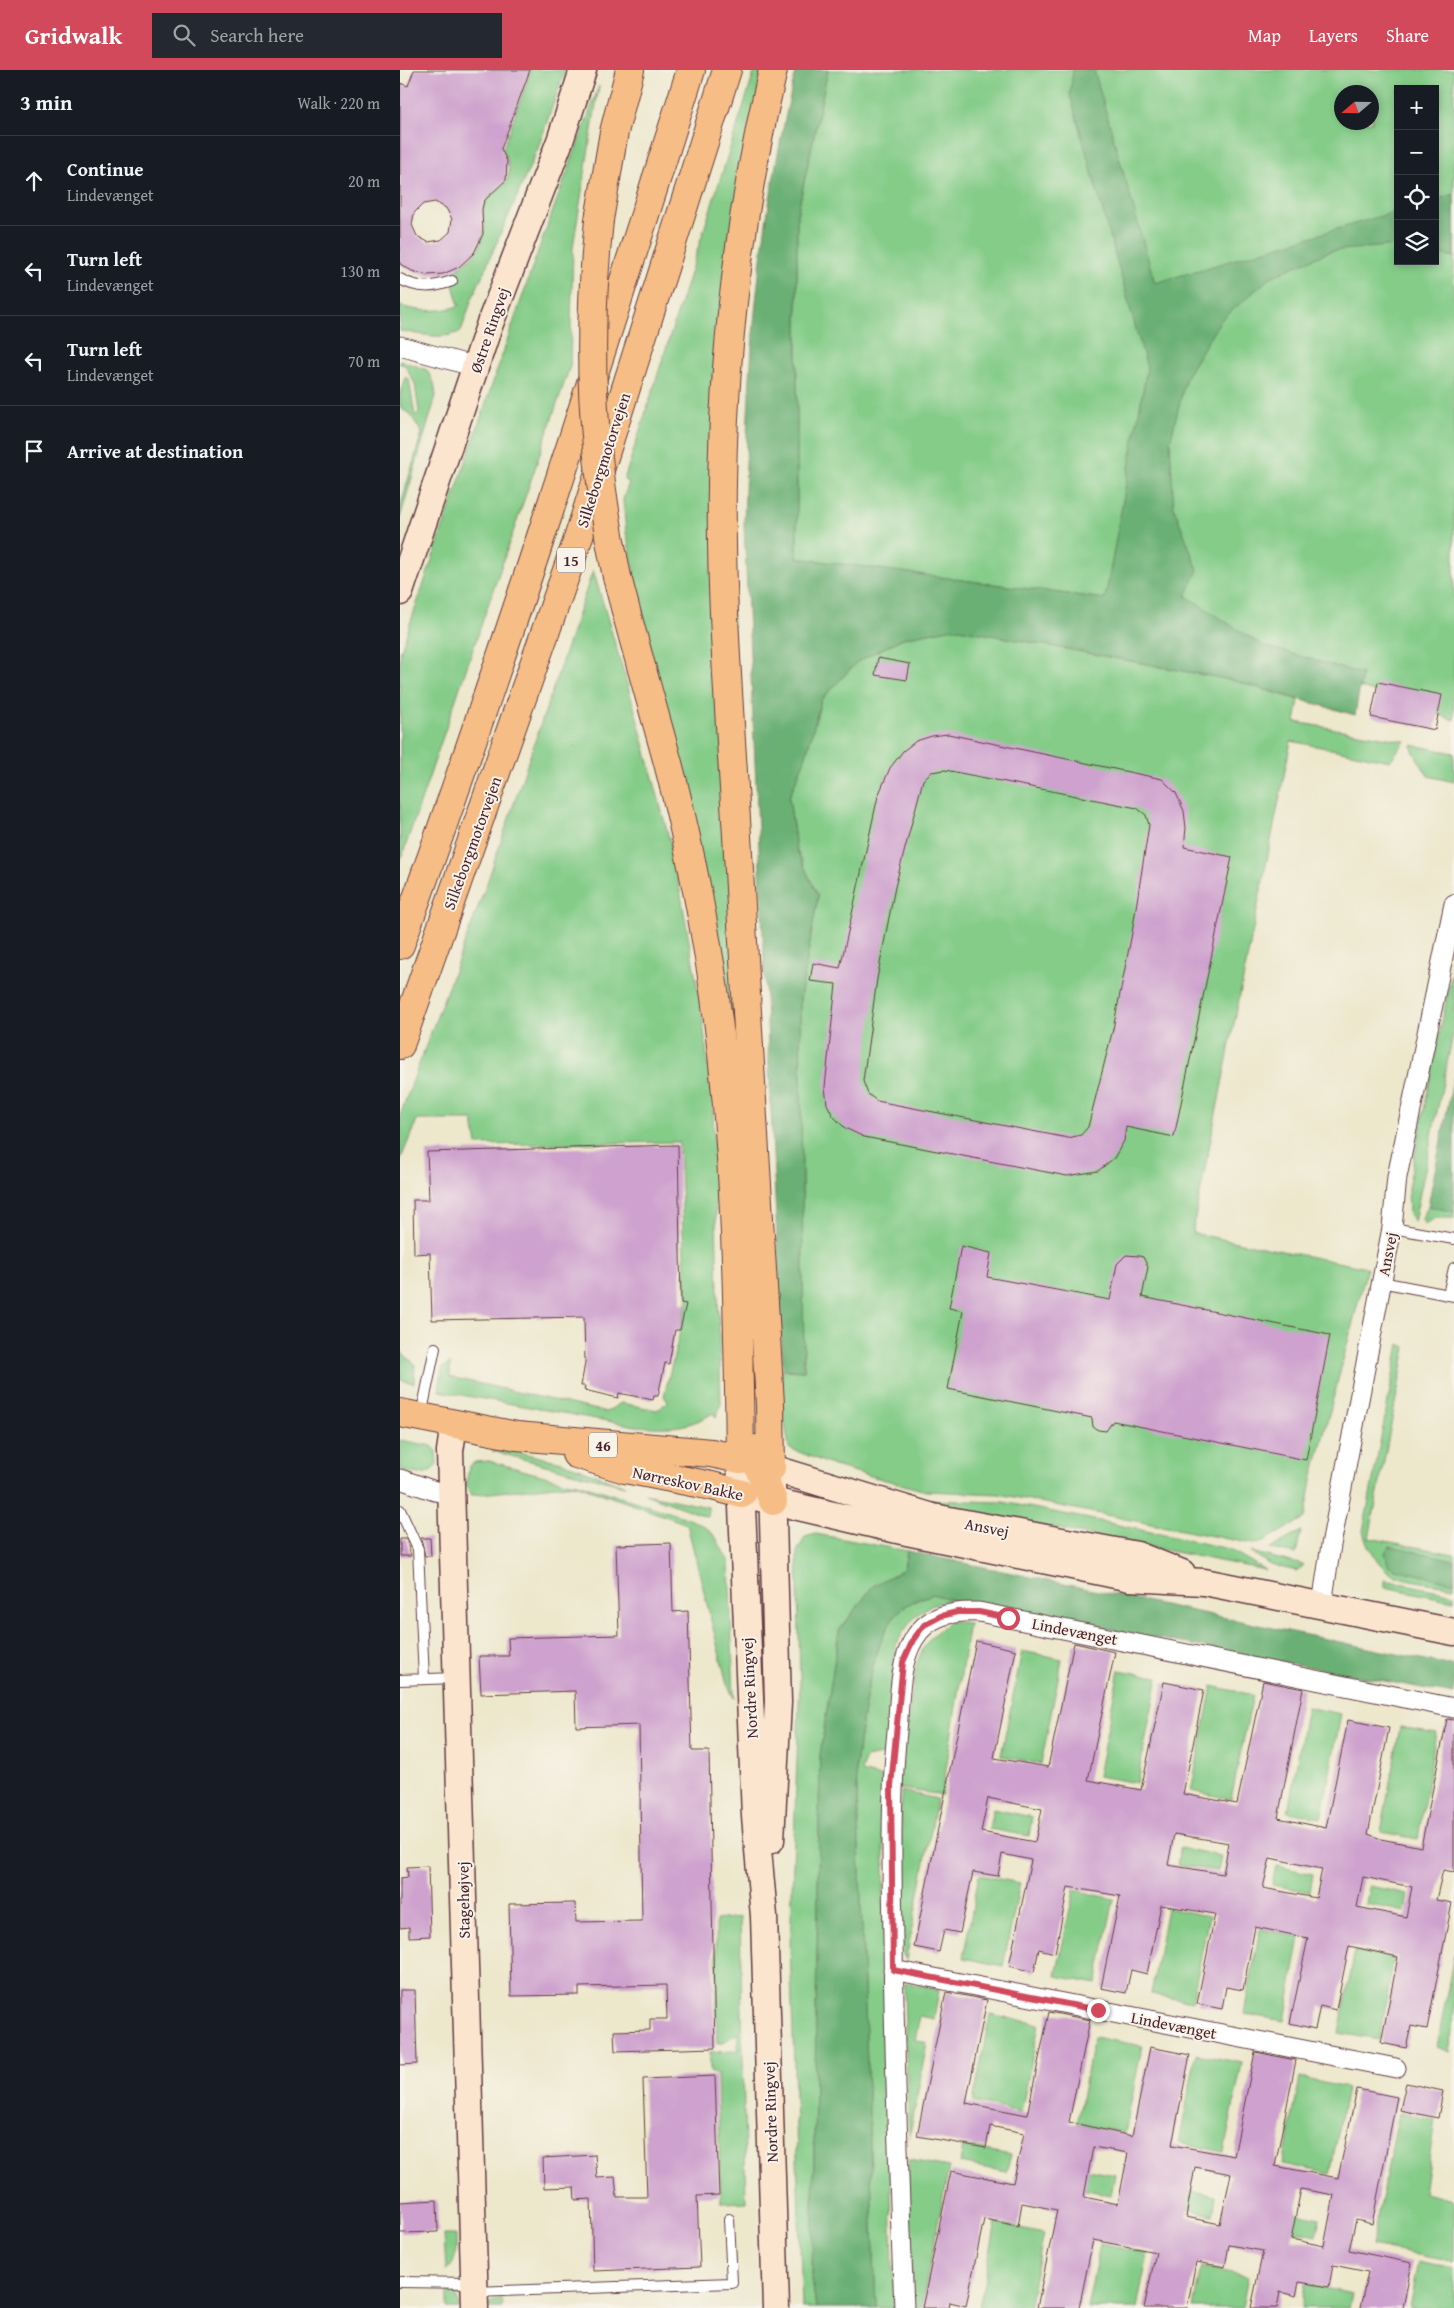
<!DOCTYPE html>
<html lang="en">
<head>
<meta charset="utf-8">
<style>
	:root { --surface:#171b24; --page:#242831; --text:#f1f3f6; --muted:#9ea1a6; --line:#363941; --accent:#d1495b }
	body { margin:0; font-family:"Gentium Book Plus",serif; background:var(--page); color:var(--text) }
	.controls { position:absolute; right:15px; top:15px; display:grid; overflow:hidden; border-radius:0px; box-shadow:0 2px 8px #0003 }
	.controls button { width:45px; height:45px; display:grid; place-items:center; padding:0; border:0; border-bottom:1px solid var(--line); background:var(--surface); color:var(--text); font:25px sans-serif }
	.compass { position:absolute; left:934px; top:15px; width:45px; height:45px; border-radius:50%; background:var(--surface); box-shadow:0 2px 8px #0003; rotate:250deg }
	.stop { position:absolute; width:15px; height:15px; margin:-11px; border:4px solid #d1495b; border-radius:50%; background:#fff }
	.stop.end { background:#d1495b; border-color:#fff; box-shadow:0 1px 5px #0008 }
	.list { margin:0; padding:0; list-style:none }
	h2 { display:flex; justify-content:space-between; align-items:center; height:65px; margin:0; padding:0 20px; font-size:21px }
	h2 small { font-size:16px; font-weight:400; color:var(--muted) }
	.list li { display:grid; grid-template-columns:32px 1fr auto; gap:15px; align-items:center; box-sizing:border-box; height:90px; padding:0 20px; border-top:1px solid var(--line) }
	.list b { display:block; font-size:19px; white-space:nowrap }
	.list p { margin:0; font-size:16px; white-space:nowrap; color:var(--muted) }
	.list em { font-size:16px; font-style:normal; color:var(--muted) }
	.icon { flex:none; width:28px; height:28px; fill:none; stroke:currentColor; stroke-width:2; stroke-linecap:round; stroke-linejoin:round }
	.map { position:relative; flex:none; width:1054px; height:2238px; overflow:hidden }
	header { display:flex; align-items:center; gap:30px; box-sizing:border-box; height:70px; padding:0 25px; background:var(--accent); color:#fff }
	header strong { font-size:24px }
	nav { display:flex; gap:28px; margin-inline-start:auto; font-size:18px }
	.search { width:350px; height:45px; background:var(--page); display:flex; align-items:center; gap:12px; box-sizing:border-box; padding:0 18px; border-radius:0px; color:var(--muted); font-size:19px }
	main { display:flex }
	aside { flex:1; background:var(--surface) }
	.map>svg:first-child { display:block }
	.green { fill:#84cc88; stroke:#67765a; fill-rule:evenodd }
	.forest { fill:#6bb074; stroke:#5a6850 }
	.building { fill:#cea1ce; fill-rule:evenodd }
	.lines { fill:none; stroke-linecap:round; stroke-linejoin:round }
	.lane-casing { stroke:#623d43; stroke-width:12 }
	.street-casing { stroke:#623d43; stroke-width:21 }
	.secondary-casing { stroke:#623d43; stroke-width:29 }
	.primary-casing { stroke:#623d43; stroke-width:30 }
	.highway-casing { stroke:#623d43; stroke-width:30 }
	.lane { stroke:#fff; stroke-width:10 }
	.street { stroke:#fff; stroke-width:19 }
	.secondary { stroke:#fbe5cf; stroke-width:26 }
	.primary { stroke:#f6be86; stroke-width:28 }
	.highway { stroke:#f6be86; stroke-width:28 }
	.highway-bridge-casing { stroke:#623d43; stroke-width:30; stroke-linecap:butt }
	.highway-bridge { stroke:#f6be86; stroke-width:28 }
	.route { stroke:#d1495b; stroke-width:6 }
	.labels { text-anchor:middle; dominant-baseline:central; stroke-width:4; stroke-linejoin:round; paint-order:stroke }
	.shield { fill:#f7f3e8; stroke:#7e5f64; stroke-width:1 }
	.shield-label { font-size:15px; font-weight:bold; fill:#4a1f2b }
	.street-label { font-size:16px; fill:#4a1f2b; stroke:#f7f3e8 }
</style>
</head>
<body>
<header>
<strong>Gridwalk</strong>
<div class="search"><svg class="icon" aria-label="search" viewBox="0 0 24 24"><circle cx="10" cy="10" r="6"/><path d="M15 15l6 6"/></svg>Search here</div>
<nav><a>Map</a><a>Layers</a><a>Share</a></nav>
</header>
<main>
<aside>
<h2>3 min<small>Walk · 220 m</small></h2>
<ul class="list">
<li><svg class="icon" aria-label="ahead" viewBox="0 0 24 24"><path d="M12 20V5M6 11l6-6 6 6"/></svg><div><b>Continue</b><p>Lindevænget</p></div><em>20 m</em></li>
<li><svg class="icon" aria-label="left" viewBox="0 0 24 24"><path d="M17 20v-9H6M10 6l-5 5 5 5"/></svg><div><b>Turn left</b><p>Lindevænget</p></div><em>130 m</em></li>
<li><svg class="icon" aria-label="left" viewBox="0 0 24 24"><path d="M17 20v-9H6M10 6l-5 5 5 5"/></svg><div><b>Turn left</b><p>Lindevænget</p></div><em>70 m</em></li>
<li><svg class="icon" aria-label="arrive" viewBox="0 0 24 24"><path d="M6 21V4h12l-3 4 3 4H6"/></svg><div><b>Arrive at destination</b></div></li>
</ul>
</aside>
<div class="map">
<svg width="1054" height="2238" viewBox="0 0 1054 2238">
	<rect width="100%" height="100%" fill="#f7f3e8"/>
	<filter id="ink" filterUnits="userSpaceOnUse"><feTurbulence type="fractalNoise" baseFrequency=".02" numOctaves="2"/><feDisplacementMap in="SourceGraphic" scale="10" xChannelSelector="R" yChannelSelector="G"/><feConvolveMatrix kernelMatrix="1 2 1 2 8 2 1 2 1" color-interpolation-filters="sRGB"/></filter>
	<filter id="wash" filterUnits="userSpaceOnUse"><feTurbulence type="fractalNoise" baseFrequency=".0096" numOctaves="4" result="noise"/><feDisplacementMap in="SourceGraphic" scale="20" xChannelSelector="R" yChannelSelector="G"/><feGaussianBlur stdDeviation="1.12" result="paint"/><feColorMatrix in="noise" values="0 0 0 0 0 0 0 0 0 0 0 0 0 0 0 0 0 1.4 0 .05"/><feComposite in="paint" operator="in"/></filter>
	<g filter="url(#wash)">
		<rect width="100%" height="100%" fill="#ede7cc"/>
		<path class="green" d="M131 0H165L138 78 72 229 61 261C42 271 21 264 0 261V236C21 242 39 242 59 236L50 204C69 192 82 180 85 156 85 150 82 143 84 137 90 112 122 123 103 79Z
			M355 0H361L324 268 348 1044 226 462 223 430 229 412 224 410Z
			M428 0H1054V650L705 529 397 488V145ZM998 19H1035V191H998ZM942 22H972V52H942Z
			M199 16 173 177 170 296 0 792V583L138 181Z
			M0 290 27 300 34 313 36 326 0 448V437L22 363 10 344 0 338V324L5 307 9 309 15 346 19 342 15 314 5 295 0 294Z
			M193 500 235 640 274 787 301 937 313 1035 321 1335 316 1347 313 1343C285 1360 266 1358 235 1356L39 1321 42 1298 50 1293V1307L206 1342 221 1333 257 1340 268 1332 264 1326 288 1229 285 1206 279 1072 77 1075 73 1050H17L0 1091V1045L87 813Z
			M554 558 831 610 899 630 895 652 1005 671 990 691 891 671 792 1163 967 1198 913 1406 905 1448 860 1473 853 1474 599 1424 526 1421 434 1396 389 1378 376 1300 404 1301 400 929 418 826 396 779 389 727 405 689 421 630 457 592 503 568Z
			M1012 675 1054 683V712L1028 706 1013 681Z
			M1054 892V960L1014 1152 1009 1144 1008 1118Z
			M1028 1136 1054 1142V1148H1036L1024 1154 1022 1149Z
			M999 1274 1006 1277 969 1468 1054 1484V1517C1039 1514 1006 1511 993 1505 979 1497 966 1476 963 1461Z
			M0 1281 15 1294 14 1313 0 1310Z
			M0 1370 32 1376 36 1380 37 1395C26 1408 15 1404 0 1400Z
			M99 1378 162 1392 225 1416 92 1381Z
			M89 1391 174 1414V1412L287 1448 304 1456 315 1466 329 1492 334 1628 327 1614 287 1454 175 1414 71 1425 66 1415 69 1397 75 1392Z
			M245 1424 308 1437V1447Z
			M526 1430 603 1432 709 1453 829 1479 865 1500 558 1439Z
			M901 1461 896 1484 870 1479Z
			M416 1464 507 1481 504 1499 473 1516 439 1561 420 1685 412 2209 416 2238H402L390 1876 400 1609 397 1482 405 1467Z
			M851 1482 904 1495 897 1501 870 1495Z
			M985 1510 1054 1524V1531L985 1517Z
			M532 1524 553 1530C522 1534 510 1549 496 1575L488 1684 465 1688 461 1702 484 1708V1849L494 2238H476L456 1696C462 1655 470 1563 504 1537 512 1531 524 1528 532 1524Z
			M552 1551 569 1553 542 1725 497 1718 517 1593C524 1573 533 1562 552 1551Z
			M622 1581 662 1589 641 1694 601 1686Z
			M719 1600 758 1607 737 1713 698 1706Z
			M812 1616 853 1625 831 1729 791 1721Z
			M907 1637 941 1644 921 1748 888 1742Z
			M1000 1657 1036 1663 1018 1769 981 1762Z
			M501 1721 537 1729 506 1890 503 1885Z
			M593 1739 632 1747 629 1766 589 1759Z
			M780 1778 821 1786 818 1801 777 1795Z
			M876 1796 913 1804 910 1822 872 1815Z
			M579 1805 620 1813 603 1896 563 1888Z
			M969 1816 1008 1824 1005 1842 966 1834Z
			M674 1820 714 1829 696 1914 656 1906Z
			M767 1838 809 1846 792 1932 751 1924Z
			M340 1847 346 2132 321 2133 317 2005 310 2002V1982L337 1981 338 1963 322 1973H317L316 1850Z
			M860 1859 900 1867 885 1951 844 1944Z
			M955 1881 994 1888 979 1970 939 1963Z
			M1054 1884V1945L1049 1982 1037 1977Z
			M510 1913 539 1920 534 1949 520 1946 515 1970 527 1973 509 2069 504 1921 505 1914Z
			M590 1944 639 1954 621 2042 573 2032Z
			M694 1967 742 1976 725 2063 677 2054Z
			M796 1984 842 1993 824 2082 779 2073Z
			M900 2008 947 2018 930 2104 883 2094Z
			M999 2043 1035 2050 1024 2123 1054 2130V2192L971 2176Z
			M563 2076 611 2085 606 2102 560 2093Z
			M508 2090 549 2097 521 2238H513Z
			M667 2096 715 2105 711 2125 663 2115Z
			M770 2118 816 2125 813 2145 765 2134Z
			M872 2138 920 2148 916 2166 868 2155Z
			M596 2153 644 2163 629 2238H579Z
			M44 2165H56C56 2179 58 2192 46 2201Z
			M700 2174 748 2184 737 2238H687Z
			M1018 2192 1054 2199V2238H1009Z
			M801 2197 848 2206 842 2238H793Z
			M905 2214 952 2224 949 2238H901Z
			M47 2218 57 2225 59 2238H47Z
			M102 2229V2238H87L86 2234Z"/>
		<path class="forest" d="M396 0H428L397 145V488L705 529 747 298 670 25 673 0H694L755 213 998 141V175L931 181 871 207 820 251 786 307 770 372 774 438 798 500 786 526 862 575 962 604 955 645 831 610 554 558 503 568 457 592 421 630 405 689 389 727 396 779 418 826 400 929 404 1301 383 1299 344 454C347 358 350 262 364 167 372 111 383 55 396 0Z
			M1054 124V187L1035 183V130Z
			M1054 1005V1142L1028 1136Z
			M990 1476 1054 1490V1513L995 1499 988 1495 985 1482Z
			M507 1481 1054 1596V1624L553 1530 532 1524C524 1528 512 1531 504 1537 470 1562 462 1655 456 1696L476 2238H416L412 2207 420 1685 439 1561 473 1516 504 1499Z"/>
		<g id="blocks">
			<path class="building" d="M14 0H130L101 79 107 91 106 110 84 131 82 139 83 164 74 183 59 197 43 204 27 205 12 201 0 194V13L8 16ZM35 132 46 138 52 149 50 162 41 170 28 172 17 166 12 155 14 143 23 134Z
				M478 588 510 594 507 610 475 605Z
				M978 612 1042 625 1035 660 971 647Z
				M548 664 762 709 776 723 784 741 786 758 784 777 832 787 774 1067 726 1057 724 1071 714 1088 698 1101 667 1106 464 1067 445 1058 433 1046 427 1034 425 1017 436 914 410 911 413 893 440 898 478 726 490 698 503 681 516 671 532 666ZM545 700 737 738 746 745 749 755 732 863 713 959 688 1057 681 1065 668 1068 477 1031 468 1024 463 1011 477 909 495 817 523 710 531 702Z
				M278 1075 281 1233 286 1234 280 1260H275L269 1294 265 1293 258 1326H254L253 1330 219 1323 218 1328 184 1320 185 1316H181L185 1293 184 1247 32 1250 30 1183 14 1184 13 1130H29L27 1082Z
				M561 1176 591 1183 587 1207 710 1230 717 1194 726 1185 739 1186 743 1187 748 1197 742 1227 930 1265 906 1390 713 1351 706 1361 698 1360 693 1357 692 1348 548 1319 563 1241 549 1238Z
				M21 1468H30L31 1486H25Z
				M0 1469H6L11 1486H0Z
				M271 1473 273 1542 288 1541 292 1681H309L315 1978 215 1981 214 1961 250 1960V1949H267L266 1915 179 1917V1925L111 1926 109 1834 175 1833 176 1852 242 1851 239 1655 176 1657 175 1621 81 1624 79 1586H109L108 1568 219 1565 216 1475Z
				M576 1571 616 1580 594 1688 648 1697 674 1573 715 1582 688 1710 741 1720 764 1612 804 1620 783 1724 837 1734 863 1611 903 1619 878 1748 926 1758 948 1650 989 1658 968 1764 981 1769 1021 1777 1047 1649 1054 1650V1802L1043 1800 1036 1830 1052 1833 1027 1959 1011 1956 1006 1978 981 1973 998 1887 949 1876 936 1940 920 1936 915 1959 890 1953 908 1868 855 1857 843 1920 826 1917 822 1939 797 1934 815 1844 761 1835 747 1904 731 1900 726 1923 701 1918 720 1826 668 1817 655 1883 639 1879 634 1902 609 1896 631 1790 602 1784 598 1806 573 1802 560 1863 544 1860 539 1882 514 1877ZM588 1728 642 1739 635 1772 581 1762ZM774 1764 829 1773 823 1804 768 1795ZM870 1788 922 1799 916 1828 863 1818ZM963 1807 1012 1817 1006 1847 957 1837Z
				M28 1796 30 1866 9 1867V1857L0 1858V1808L8 1807 7 1797Z
				M0 1920H15L17 1994 0 1995Z
				M546 1922 587 1930 566 2033 627 2045 649 1942 690 1950 669 2052 732 2066 750 1977 790 1985 772 2075 834 2086 855 1982 890 1989 896 1990 875 2096 938 2108 957 2019 997 2027 972 2154 956 2150 949 2180 1012 2193 1003 2238H960L968 2202 933 2195 929 2217 899 2212 896 2226 880 2222 877 2238H851L863 2181 829 2175 825 2197 796 2192 787 2238H744L756 2182 693 2170 679 2238H637L657 2140 622 2133 618 2156 584 2149 566 2236 550 2232 549 2238H522L551 2101 613 2113 624 2063 590 2056 586 2078 517 2066ZM693 2077 728 2083 718 2134 684 2127ZM795 2097 831 2104 820 2154 786 2147ZM901 2119 934 2125 924 2176 891 2169Z
				M315 2006 319 2125 297 2126 300 2197 193 2201 191 2129 175 2130 174 2117 144 2118 143 2088 195 2085 197 2108 215 2107 217 2127H247L243 2009Z
				M1006 2013 1043 2021 1038 2048 1000 2040Z
				M37 2130 38 2162 0 2163V2132Z"/>
		</g>
	</g>
	<g filter="url(#ink)">
		<use href="#blocks" fill-opacity="0" stroke="#623d43" stroke-width="1"/>
		<g class="lines">
			<g class="lane-casing">
				<path id="lane" d="M0 209C18 219 33 218 52 211
					M992 1158 1054 1169
					M981 1212 1054 1226
					M1048 1225 1054 1198
					M21 1346 35 1278
					M0 1440 18 1479 24 1609
					M0 1610 56 1608
					M0 2212 73 2213
					M75 2222 332 2213 329 2149"/>
			</g>
			<g class="street-casing">
				<path id="street" d="M0 276 76 297
					M0 1409 35 1421 52 1423
					M922 1534 931 1475 992 1158 997 1107 1054 834
					M493 1900 996 1998
					M504 2238C499 2115 494 1992 493 1868 492 1799 490 1730 497 1661 500 1631 498 1596 514 1569 528 1545 552 1541 579 1542L1054 1638"/>
			</g>
			<g class="secondary-casing">
				<path id="secondary" d="M0 522 89 256 160 71 183 0
					M54 1354 50 1381 75 2238
					M340 1389 355 1746 364 1846 376 2238
					M349 1391 533 1447 737 1485 782 1503
					M351 1426 502 1461 730 1508 804 1512 1054 1562
					M371 1770 378 1632 372 1414"/>
			</g>
			<g class="primary-casing">
				<path id="primary" d="M0 1343 117 1366 311 1383 340 1389
					M176 1384 225 1399 312 1416 342 1424"/>
			</g>
			<g class="highway-casing">
				<path id="highway" d="M199 150 214 62 230 0
					M217 507C233 569 251 631 268 693 286 761 300 831 311 900 336 1061 338 1226 340 1389
					M0 875C105 586 198 293 291 0
					M0 975 177 472 327 0
					M356 1379 357 1394 373 1431
					M371 1398 370 1334C359 1150 348 967 338 783 331 660 320 537 322 413 324 275 341 135 373 0"/>
			</g>
			<use href="#lane" class="lane"/>
			<use href="#street" class="street"/>
			<use href="#secondary" class="secondary"/>
			<use href="#primary" class="primary"/>
			<use href="#highway" class="highway"/>
			<g class="highway-bridge-casing">
				<path id="highway-bridge" d="M199 150C186 276 191 382 217 507"/>
			</g>
			<use href="#highway-bridge" class="highway-bridge"/>
		</g>
	</g>
	<g class="lines" filter="url(#ink)">
		<path class="route" d="M608 1548 579 1542H557L541 1546 524 1555 513 1570 503 1592 491 1716 493 1900 698 1940"/>
	</g>
	<g class="labels">
		<g class="shield">
			<rect x="157" y="477.5" width="28" height="25" rx="4"/>
			<rect x="189" y="1362.5" width="28" height="25" rx="4"/>
		</g>
		<g class="shield-label">
			<text x="171" y="490">15</text>
			<text x="203" y="1375">46</text>
		</g>
		<g class="street-label">
			<text transform="translate(89 260) rotate(-71)">Østre Ringvej</text>
			<text transform="translate(203 390) rotate(-72)">Silkeborgmotorvejen</text>
			<text transform="translate(72 773) rotate(-70)">Silkeborgmotorvejen</text>
			<text transform="translate(987 1184) rotate(-79)">Ansvej</text>
			<text transform="translate(288 1413) rotate(12)">Nørreskov Bakke</text>
			<text transform="translate(587 1457) rotate(11)">Ansvej</text>
			<text transform="translate(675 1561) rotate(11)">Lindevænget</text>
			<text transform="translate(349 1618) rotate(-93)">Nordre Ringvej</text>
			<text transform="translate(63 1830) rotate(-91)">Stagehøjvej</text>
			<text transform="translate(774 1955) rotate(11)">Lindevænget</text>
			<text transform="translate(370 2042) rotate(-92)">Nordre Ringvej</text>
		</g>
	</g>
</svg>
<div class="controls">
<button>+</button>
<button>−</button>
<button><svg class="icon" aria-label="locate" viewBox="0 0 24 24"><circle cx="12" cy="12" r="6"/><path d="M12 2v4M12 18v4M2 12h4M18 12h4"/></svg></button>
<button><svg class="icon" aria-label="layers" viewBox="0 0 24 24"><path d="M12 4l9 5-9 5-9-5zM3 14l9 5 9-5"/></svg></button>
</div>
<svg class="compass" viewBox="-18 -18 36 36"><path d="M0-13l5 13h-10z" fill="#e53935"/><path d="M0 13l5-13h-10z" fill="#9ea1a6"/></svg>
<div class="stop" style="left:608px;top:1548px"></div>
<div class="stop end" style="left:698px;top:1940px"></div>
</div>
</main>
</body>
</html>
